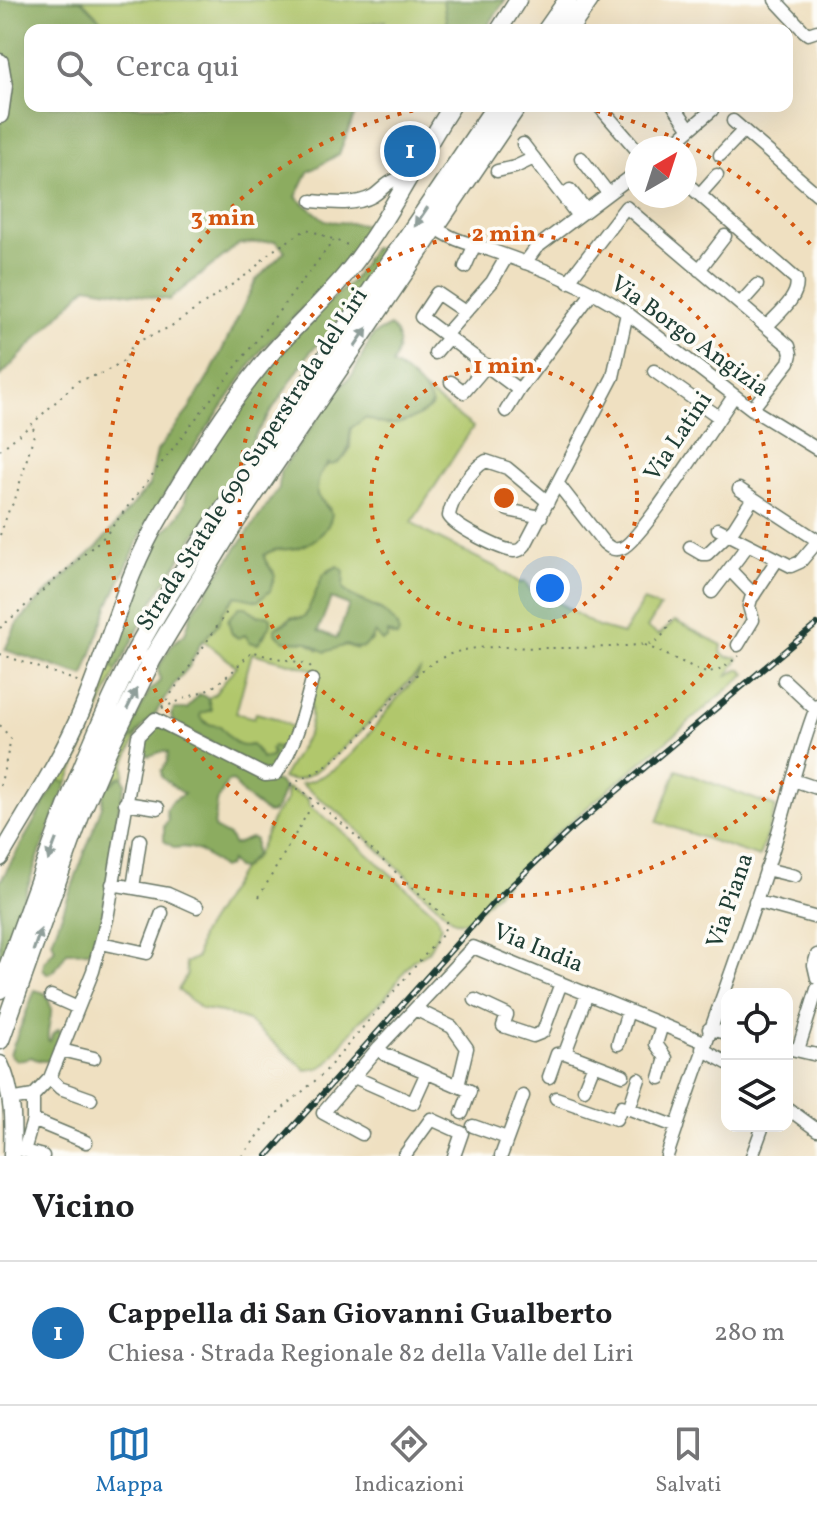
<!DOCTYPE html>
<html lang="it">
<head>
<meta charset="utf-8">
<style>
	:root { --surface:#fff; --page:#f2f2f2; --text:#202124; --muted:#757577; --line:#e0e0e0; --accent:#1f6fb2 }
	body { margin:0; font-family:Vollkorn,serif; background:var(--page); color:var(--text) }
	.controls { position:absolute; right:24px; bottom:24px; display:grid; overflow:hidden; border-radius:16px; box-shadow:0 8px 32px #0002 }
	.controls button { width:72px; height:72px; display:grid; place-items:center; padding:0; border:0; border-bottom:2px solid var(--line); background:var(--surface); color:var(--text); font:40px sans-serif }
	.compass { position:absolute; left:625px; top:136px; width:72px; height:72px; border-radius:50%; background:var(--surface); box-shadow:0 8px 32px #0002; rotate:39deg }
	.you { position:absolute; left:550px; top:588px; width:28px; height:28px; margin:-20px; border:6px solid #fff; border-radius:50%; background:#1a73e8; box-shadow:0 0 0 12px #1a73e833 }
	.badge { display:grid; place-items:center; width:52px; height:52px; border-radius:50%; background:var(--accent); color:#fff; font-size:26px; font-weight:700 }
	.pin { position:absolute; translate:-50% -50%; border:4px solid #fff; box-shadow:0 2px 8px #0006 }
	.list { margin:0; padding:0; list-style:none }
	h2 { display:flex; justify-content:space-between; align-items:center; height:104px; margin:0; padding:0 32px; font-size:34px }
	h2 small { font-size:26px; font-weight:400; color:var(--muted) }
	.list li { display:grid; grid-template-columns:52px 1fr auto; gap:24px; align-items:center; box-sizing:border-box; height:144px; padding:0 32px; border-top:2px solid var(--line) }
	.list b { display:block; font-size:30px; white-space:nowrap }
	.list p { margin:0; font-size:26px; white-space:nowrap; color:var(--muted) }
	.list em { font-size:26px; font-style:normal; color:var(--muted) }
	.icon { flex:none; width:44px; height:44px; fill:none; stroke:currentColor; stroke-width:2; stroke-linecap:round; stroke-linejoin:round }
	.map { position:relative; flex:none; width:817px; height:1156px; overflow:hidden }
	.search { position:absolute; background:var(--surface); box-shadow:0 8px 32px #0002; left:24px; right:24px; top:24px; height:88px; display:flex; align-items:center; gap:20px; box-sizing:border-box; padding:0 28px; border-radius:16px; color:var(--muted); font-size:30px }
	.sheet { height:248px; background:var(--surface) }
	nav { display:flex; justify-content:space-around; align-items:center; box-sizing:border-box; height:112px; border-top:2px solid var(--line); background:var(--surface); font-size:22px; color:var(--muted) }
	nav a { display:grid; justify-items:center; gap:4px }
	nav .on { color:var(--accent) }
	.map>svg:first-child { display:block }
	.green { fill:#b1c76c; stroke:#688250; stroke-width:2; fill-rule:evenodd }
	.forest { fill:#8cac60; stroke:#56744a; stroke-width:2; fill-rule:evenodd }
	.lines { fill:none; stroke-linecap:round; stroke-linejoin:round }
	.minor-casing { stroke:#687665; stroke-width:15 }
	.major-casing { stroke:#687665; stroke-width:19 }
	.highway-casing { stroke:#687665; stroke-width:21 }
	.path { stroke:#687665; stroke-width:2; stroke-dasharray:2 6; stroke-linecap:butt }
	.minor { stroke:#fff; stroke-width:12 }
	.major { stroke:#fff; stroke-width:16 }
	.highway { stroke:#fff; stroke-width:18 }
	.rail-casing { stroke:#1f3d34; stroke-width:6 }
	.rail { stroke:#fdfcf7; stroke-width:3; stroke-dasharray:9; stroke-linecap:butt }
	.oneway { fill:#8f9e9a }
	.ring { fill:none; stroke:#d45610; stroke-width:4; stroke-dasharray:4 8 }
	.labels { text-anchor:middle; dominant-baseline:central; stroke-width:7; stroke-linejoin:round; paint-order:stroke }
	.street-label { font-size:24px; fill:#1f3d34; stroke:#fdfcf7 }
	.centre { fill:#d45610; stroke:#fdfcf7; stroke-width:4 }
	.ring-label { font-size:24px; text-anchor:middle; font-weight:bold; fill:#d45610; stroke:#fdfcf7; stroke-width:7; stroke-linejoin:round; paint-order:stroke }
</style>
</head>
<body>
<div class="map">
<svg width="817" height="1156" viewBox="0 0 817 1156">
	<rect width="100%" height="100%" fill="#fdfcf7"/>
	<filter id="ink" filterUnits="userSpaceOnUse"><feTurbulence type="fractalNoise" baseFrequency=".0125" numOctaves="2"/><feDisplacementMap in="SourceGraphic" scale="16" xChannelSelector="R" yChannelSelector="G"/><feConvolveMatrix kernelMatrix="1 2 1 2 8 2 1 2 1" color-interpolation-filters="sRGB"/></filter>
	<filter id="wash" filterUnits="userSpaceOnUse"><feTurbulence type="fractalNoise" baseFrequency=".006" numOctaves="4" result="noise"/><feDisplacementMap in="SourceGraphic" scale="32" xChannelSelector="R" yChannelSelector="G"/><feGaussianBlur stdDeviation="1.8" result="paint"/><feColorMatrix in="noise" values="0 0 0 0 0 0 0 0 0 0 0 0 0 0 0 0 0 1.4 0 .05"/><feComposite in="paint" operator="in"/></filter>
	<g filter="url(#wash)">
		<rect width="100%" height="100%" fill="#efe0c1"/>
		<path class="green" d="M81 0H443L448 30H383L385 21 331 30H110Z
			M412 381 473 427 412 522 427 533 496 567 520 583 525 582 536 600 546 606 554 600 598 627 623 634 643 601 660 607 647 628 659 635 675 621 722 645 721 652 727 657H737L738 659 728 675 740 669 746 674 551 838 467 922 455 921 412 884 411 880 342 815 301 784C350 772 370 729 401 694 407 686 418 680 420 671 393 694 327 776 295 780 294 781 283 779 282 778L308 734 311 720V696L319 671 252 653 236 713 254 718 256 713 275 718 294 728 286 753H273L269 759H262L256 749 250 745 244 748C234 744 231 736 223 732 215 726 207 724 200 717V713L211 710 208 698 215 694 236 666 203 640C218 627 221 608 236 596L252 598 274 572 265 560 264 555C274 548 279 550 290 549 315 547 323 530 330 509L317 495C316 473 323 464 344 458L350 449 351 428 364 418C369 419 373 421 377 422 393 428 421 418 432 406L425 391ZM338 566 342 587 348 594 381 609 393 637 388 632V637L373 634 372 641 356 649 346 645 318 650 308 642 285 641 277 627 292 617 302 618 306 615 327 571ZM252 611 271 623 263 638 249 641 245 634 238 638 232 634 228 620Z
			M111 666 117 670 67 784 58 779 98 701Z
			M138 733 125 763 124 778 118 777 107 786 124 743Z
			M677 770 776 807 759 857 657 822Z
			M287 788 308 799 309 806 336 826 436 914 441 926 428 952 412 961 384 999 358 1023 328 1063 319 1068 306 1070 248 1021 222 1012 202 1009 178 990 187 974 185 963 197 957 200 936 241 870 256 856 274 816 286 801Z"/>
		<path class="forest" d="M0 0H81L110 30H30V106H358L339 154 308 172 296 197 326 221 374 225 345 265 262 349 195 446 146 525 109 604 84 676 5 650 16 625 38 601 97 547 149 486 157 451 188 411 212 371 256 280 285 251 276 241 239 244 169 300 87 286 0 377Z
			M443 0H505L485 30H448Z
			M373 248H379L380 252 374 267 344 312 329 333 311 351 256 434 233 477 154 599 117 670 111 666 158 539C171 523 189 511 186 488L225 424 238 413 243 398 293 334 352 281Z
			M390 326C403 338 398 351 392 365 407 371 427 390 432 405 422 417 399 426 384 424 376 423 372 419 365 418L351 428C348 445 351 458 332 465L328 463C320 472 316 482 317 495L332 514C329 533 308 548 289 549 278 550 274 548 264 555L265 560 275 576 270 591 258 601 236 596 223 611 219 623 200 644 189 667 175 683 155 714 127 744 124 743 149 691 160 681 158 668 173 643 185 634 192 612 279 488 280 472 337 391 353 374 373 335Z
			M338 566 344 571 343 589C360 607 392 605 399 633L397 637 388 632 387 639 382 641 375 633C367 646 364 652 346 645L325 652 308 642 285 641 275 633V628L288 622 290 618H302L306 615 323 575ZM331 598 349 605 337 638 318 631Z
			M239 607H246L258 616 267 615 271 618V623L258 644 250 642 245 635 238 638 231 632 229 618Z
			M199 694 208 698 211 710 201 713 200 717 207 724 220 726C231 737 235 750 252 745L262 759 271 757 273 753 270 750 273 746 284 751 276 768 265 772 173 722 171 715 175 709H187Z
			M158 725 266 779 278 782 284 788 277 808 271 813H267L243 794 233 781 227 782 217 802 214 828 229 836 234 845 250 838 255 839V855L242 869 236 868 230 861 228 866 222 868C206 855 195 844 175 848L164 841V826L168 820 166 810 171 802 184 794 162 778 161 771 167 762 168 753 163 751 149 756 143 753C142 741 146 729 158 725Z
			M121 776 126 783 120 801 100 932 91 951 67 952 55 970 48 974 43 969 44 962 55 949 52 941 102 806 104 790Z
			M58 779 67 784 36 863 0 967V882Z
			M35 990 45 993C58 1015 46 1020 48 1040L50 1041 53 1033 59 1029 65 1039C55 1055 52 1068 31 1057 22 1062 16 1062 10 1054Z"/>
	</g>
	<g filter="url(#ink)">
		<g class="lines">
			<g class="minor-casing">
				<path id="minor" d="M775 0 804 31 808 34 817 31
					M599 106 637 150
					M674 106 690 129
					M733 121 817 194
					M523 144 578 216
					M668 148 712 110
					M720 155 743 131
					M581 158 608 193
					M497 171 515 167 534 158
					M685 182 796 279C801 296 778 314 767 326
					M570 190 586 210
					M700 194 717 175
					M312 201C332 203 355 206 373 196 381 191 385 184 395 180L404 184
					M444 233C462 244 472 243 490 250 536 266 587 285 627 313L752 409 817 449
					M507 256 492 282 445 335 519 390 592 293
					M525 263 536 248 637 172
					M465 267 475 244
					M699 270 725 236
					M568 282 626 207 789 346 791 354 789 362 752 409
					M740 304 757 285
					M445 335 421 317 437 293 465 312
					M435 353 448 338
					M654 371 719 417
					M451 382 464 392 487 365
					M506 411 519 390
					M558 484 604 543C610 548 614 551 622 548 641 541 717 420 734 396
					M739 489 817 540
					M548 502 507 468 486 461C471 469 451 499 449 516 455 527 501 550 514 551 520 551 521 549 525 545L613 377 627 313
					M508 510 541 517
					M718 529 791 566 800 562 817 542
					M690 547 702 554H707L734 528 753 498
					M730 570 754 595
					M712 592 748 545
					M738 645 753 620 749 606 751 599 777 560
					M784 680 815 709
					M793 780 817 788
					M125 803 158 808
					M766 869 795 876
					M112 884 168 894 197 907
					M133 888 140 840
					M755 901 817 918
					M101 943 147 953 162 913
					M817 955 814 965 817 978
					M587 994 565 1053 623 1075
					M51 996 78 1008
					M475 1000 507 1015 503 1026 533 1036 543 1032 561 983
					M415 1009 452 1027 467 1048 458 1086
					M709 1029 727 1033
					M618 1044 628 1011
					M379 1047 384 1054 470 1091 462 1113
					M787 1048 817 1055
					M702 1049 727 1063
					M61 1050 94 1058
					M798 1050 817 989
					M354 1077 413 1103 427 1072
					M549 1077 557 1054 565 1053
					M50 1078 60 1088 91 1099
					M660 1078 666 1058 656 1044 662 1025
					M584 1089 594 1064
					M33 1096V1120L24 1151 43 1156
					M556 1098 616 1119 622 1106 677 1127
					M10 1100 33 1096 50 1078 93 971 107 919 138 736 155 719 265 775 276 774C296 745 303 713 312 680
					M787 1108 817 1130
					M629 1109 639 1079
					M33 1120 86 1142
					M473 1126 507 1138
					M362 1134 323 1113 379 1047 473 947 704 1042
					M404 1156 431 1119 462 1133 454 1156
					M501 1156 523 1096
					M667 1156C699 1058 737 961 769 862 786 810 797 756 817 705
					M752 1156 763 1126"/>
			</g>
			<g class="major-casing">
				<path id="major" d="M499 30 518 0
					M0 62 4 86 0 115
					M0 858C28 809 60 762 82 710 110 644 125 575 162 514 192 463 225 409 263 363 289 332 319 306 345 275 387 224 416 161 452 106
					M0 1064C14 1093 13 1125 12 1156"/>
			</g>
			<g class="highway-casing">
				<path id="highway" d="M547 30 568 0
					M568 30 589 0
					M0 989C39 884 74 777 123 676 148 625 180 576 211 528L496 106
					M0 1040 82 810 108 749 152 659 233 525 517 106"/>
			</g>
			<path class="path" d="M0 450 31 425 78 381 103 373 125 360 131 348 139 341 170 327 252 271 269 253 307 229 350 246
				M0 535 10 507 14 503 35 431 32 427
				M0 628 105 536 334 240
				M645 645 706 673 723 668 739 656
				M0 654 80 682
				M162 707 229 609
				M162 708 213 687 232 672 252 651 266 656 308 664 311 667
				M0 725 11 739 0 787
				M290 784C316 775 340 757 359 737 385 709 411 670 448 655 478 643 513 648 545 648 580 648 619 648 654 643L665 633 672 618
				M259 897 314 802
				M242 1156 275 1115 323 1074 442 935 447 924 443 915 345 826 302 791 285 783"/>
			<use href="#minor" class="minor"/>
			<use href="#major" class="major"/>
			<use href="#highway" class="highway"/>
			<g class="rail-casing">
				<path id="rail" d="M267 1156 493 903 569 831 817 624"/>
			</g>
			<use href="#rail" class="rail"/>
		</g>
		<defs><path id="oneway-solid" d="M-6-.8H1V-3.2L6.5 0L1 3.2V.8H-6Z" transform="scale(2)"/></defs>
		<g class="oneway">
			<use href="#oneway-solid" transform="translate(421 217) rotate(124)"/>
			<use href="#oneway-solid" transform="translate(361 337) rotate(-56)"/>
			<use href="#oneway-solid" transform="translate(132 699) rotate(-64)"/>
			<use href="#oneway-solid" transform="translate(52 850) rotate(111)"/>
			<use href="#oneway-solid" transform="translate(37 940) rotate(-71)"/>
		</g>
	</g>
	<g class="ring">
		<circle cx="504" cy="498" r="133"/>
		<circle cx="504" cy="498" r="265"/>
		<path d="M815 746A398 398 0 1 1 435 106M573 106A398 398 0 0 1 815 250"/>
	</g>
	<g class="labels">
		<g class="street-label">
			<text transform="translate(689 337) rotate(36)">Via Borgo Angizia</text>
			<text transform="translate(679 437) rotate(-56)">Via Latini</text>
			<text transform="translate(253 460) rotate(-57)">Strada Statale 690 Superstrada del Liri</text>
			<text transform="translate(731 901) rotate(-71)">Via Piana</text>
			<text transform="translate(538 949) rotate(22)">Via India</text>
		</g>
	</g>
	<circle cx="504" cy="498" r="12" class="centre"/>
	<g class="ring-label">
		<text x="223" y="225">3 min</text>
		<text x="504" y="241">2 min</text>
		<text x="504" y="373">1 min</text>
	</g>
</svg>
<div class="controls">
<button><svg class="icon" aria-label="locate" viewBox="0 0 24 24"><circle cx="12" cy="12" r="6"/><path d="M12 2v4M12 18v4M2 12h4M18 12h4"/></svg></button>
<button><svg class="icon" aria-label="layers" viewBox="0 0 24 24"><path d="M12 4l9 5-9 5-9-5zM3 14l9 5 9-5"/></svg></button>
</div>
<svg class="compass" viewBox="-18 -18 36 36"><path d="M0-13l5 13h-10z" fill="#e53935"/><path d="M0 13l5-13h-10z" fill="#757577"/></svg>
<div class="you"></div>
<div class="pin badge" style="left:410px;top:151px">1</div>
<div class="search"><svg class="icon" aria-label="search" viewBox="0 0 24 24"><circle cx="10" cy="10" r="6"/><path d="M15 15l6 6"/></svg>Cerca qui</div>
</div>
<section class="sheet">
<h2>Vicino<small></small></h2>
<ul class="list">
<li><span class="badge">1</span><div><b>Cappella di San Giovanni Gualberto</b><p>Chiesa · Strada Regionale 82 della Valle del Liri</p></div><em>280 m</em></li>
</ul>
</section>
<nav>
<a class="on"><svg class="icon" aria-label="map" viewBox="0 0 24 24"><path d="M3 6l6-2 6 2 6-2v14l-6 2-6-2-6 2zM9 4v14M15 6v14"/></svg>Mappa</a>
<a><svg class="icon" aria-label="directions" viewBox="0 0 24 24"><path d="M12 3l9 9-9 9-9-9zM9 14v-3h6M13 9l2 2-2 2"/></svg>Indicazioni</a>
<a><svg class="icon" aria-label="saved" viewBox="0 0 24 24"><path d="M7 4h10v16l-5-4-5 4z"/></svg>Salvati</a>
</nav>
</body>
</html>
